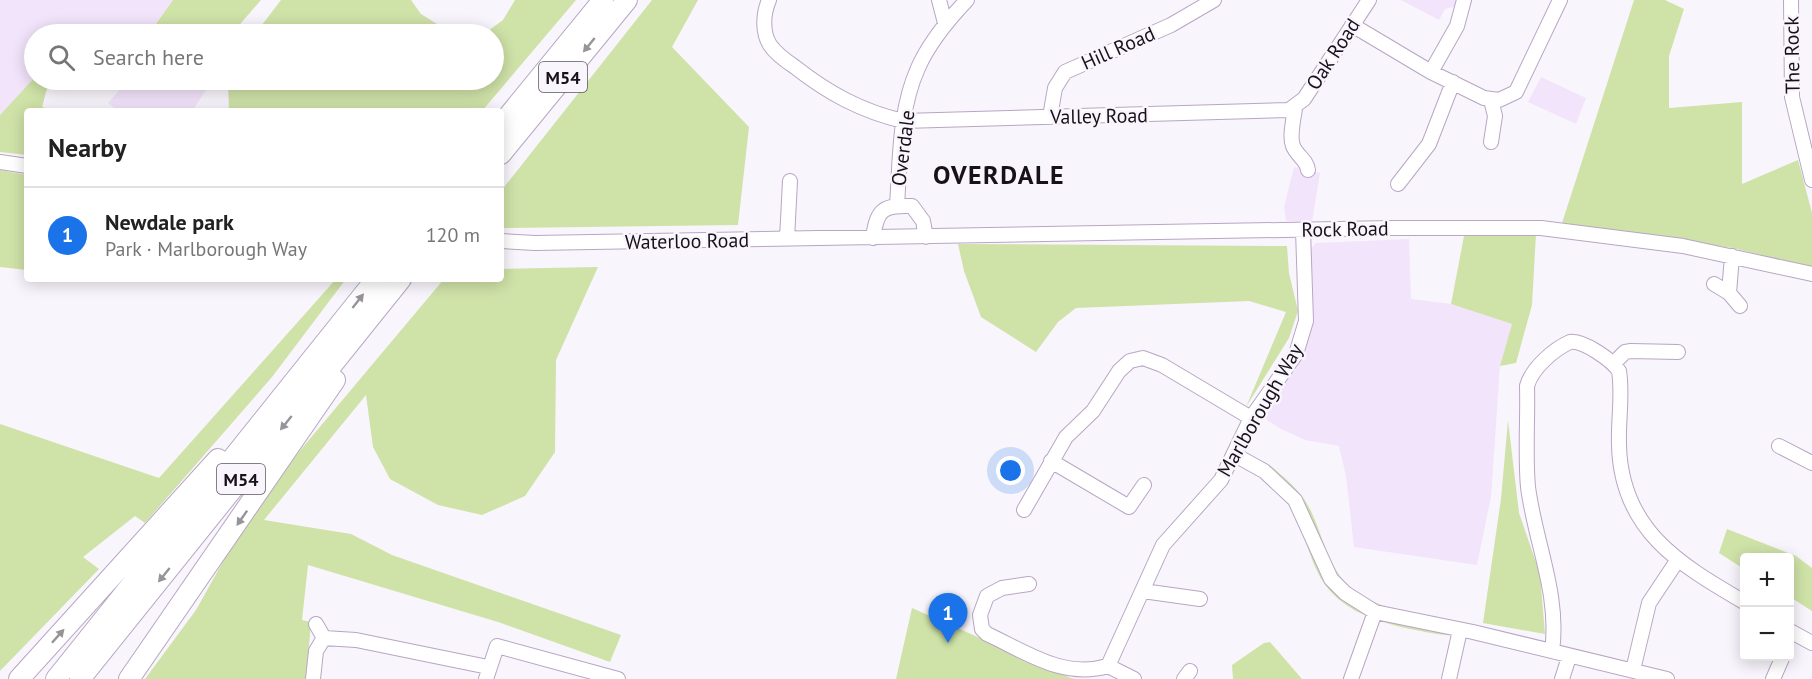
<!DOCTYPE html>
<html lang="en">
<head>
<meta charset="utf-8">
<style>
	:root { --surface:#fff; --page:#f2f2f2; --text:#222; --muted:#767676; --line:#e0e0e0; --accent:#1a73e8 }
	body { margin:0; font-family:"PT Sans",sans-serif; background:var(--page); color:var(--text) }
	.controls { position:absolute; right:18px; bottom:18px; display:grid; overflow:hidden; border-radius:6px; box-shadow:0 3px 15px #0003 }
	.controls button { width:54px; height:54px; display:grid; place-items:center; padding:0; border:0; border-bottom:2px solid var(--line); background:var(--surface); color:var(--text); font:30px sans-serif }
	.you { position:absolute; left:1011px; top:471px; width:21px; height:21px; margin:-15px; border:4px solid #fff; border-radius:50%; background:#1a73e8; box-shadow:0 0 0 9px #1a73e833 }
	.badge { display:grid; place-items:center; width:39px; height:39px; border-radius:50%; background:var(--accent); color:#fff; font-size:20px; font-weight:700 }
	.pin { position:absolute; translate:-50% -50px; filter:drop-shadow(0 2px 3px #0008) }
	.pin::after { content:''; position:absolute; top:32px; width:21px; height:18px; background:inherit; clip-path:polygon(0 0,100% 0,50% 100%) }
	.list { margin:0; padding:0; list-style:none }
	h2 { display:flex; justify-content:space-between; align-items:center; height:78px; margin:0; padding:0 24px; font-size:26px }
	h2 small { font-size:20px; font-weight:400; color:var(--muted) }
	.list li { display:grid; grid-template-columns:39px 1fr auto; gap:18px; align-items:center; box-sizing:border-box; height:96px; padding:0 24px; border-top:2px solid var(--line) }
	.list b { display:block; font-size:22px; white-space:nowrap }
	.list p { margin:0; font-size:20px; white-space:nowrap; color:var(--muted) }
	.list em { font-size:20px; font-style:normal; color:var(--muted) }
	.icon { flex:none; width:33px; height:33px; fill:none; stroke:currentColor; stroke-width:2; stroke-linecap:round; stroke-linejoin:round }
	.map { position:relative; flex:none; width:1812px; height:679px; overflow:hidden }
	.search { position:absolute; background:var(--surface); box-shadow:0 3px 15px #0003; left:24px; top:24px; width:480px; height:66px; display:flex; align-items:center; gap:15px; box-sizing:border-box; padding:0 21px; border-radius:33px; color:var(--muted); font-size:22px }
	.panel { position:absolute; background:var(--surface); box-shadow:0 3px 15px #0003; left:24px; top:108px; width:480px; height:174px; border-radius:6px }
	.map>svg:first-child { display:block }
	.built { fill:#f2e4fb }
	.green { fill:#cfe2a8 }
	.lines { fill:none; stroke-linecap:round; stroke-linejoin:round }
	.minor-casing { stroke:#b8a6c4; stroke-width:16 }
	.highway-casing { stroke:#b8a6c4; stroke-width:22 }
	.minor { stroke:#fff; stroke-width:14 }
	.highway { stroke:#fff; stroke-width:20 }
	.oneway { fill:#979499 }
	.labels { text-anchor:middle; dominant-baseline:central; stroke-width:5; stroke-linejoin:round; paint-order:stroke }
	.shield { fill:#f9f5fc; stroke:#5c555f; stroke-width:1.5 }
	.shield-label { font-size:18px; font-weight:bold; fill:#18111c }
	.street-label { font-size:20px; fill:#18111c; stroke:#f9f5fc }
	.district-label { font-size:26px; font-weight:bold; letter-spacing:1.5px; fill:#18111c; stroke:#f9f5fc }
</style>
</head>
<body>
<div class="map">
<svg width="1812" height="679" viewBox="0 0 1812 679">
	<rect width="100%" height="100%" fill="#f9f5fc"/>
	<path class="built" d="M0 0H173L150 31 154 34H34V78L0 115Z
		M1401 0H1459L1457 6 1445 9 1439 20Z
		M1541 77 1586 98 1576 124 1528 102Z
		M128 80H206L210 84 192 111H118L108 103Z
		M1294 167 1320 173 1312 222 1286 221 1284 207Z
		M1409 239 1411 299 1451 304 1512 324 1500 366 1491 497 1477 565 1354 547 1346 476 1339 446 1305 440 1281 429 1261 416 1296 369 1311 332V249L1316 243Z"/>
	<path class="green" d="M173 0H261L241 23 235 34H154L150 32Z
		M281 0H411L421 14 453 34H255Z
		M515 0H576L482 111H229L228 80H494V34H484L503 20Z
		M652 0H698L672 47 749 127 738 225 501 228V191Z
		M1634 0H1665L1684 9 1669 56V108L1742 102V184L1798 160 1812 213V267L1732 248 1562 223Z
		M34 78 49 81 42 107 59 111H27V155L0 152V115Z
		M0 170 27 175V270L0 267Z
		M1536 234 1532 305 1516 363 1500 366 1512 324 1451 304 1464 236Z
		M958 244 1287 246 1289 273 1298 311 1289 338 1246 407 1286 312 1249 301 1076 308 1058 322 1036 352 981 317 964 271Z
		M598 267 556 360 555 452 525 496 482 515 438 505 390 479 373 447 366 395 264 520 351 534 392 555 621 635 610 662 498 622 308 565 302 620 311 622 306 679H145L196 610 235 540 298 453 444 279H501V269Z
		M336 279H346L272 377 145 523 135 516 83 557 99 569 0 671V424L159 478Z
		M1508 420 1519 513 1540 574 1545 634 1483 623 1501 499Z
		M1243 457C1259 458 1267 462 1279 473 1292 484 1304 496 1311 511 1325 541 1329 574 1358 593 1390 615 1435 616 1472 624L1473 632C1452 639 1432 633 1410 629 1373 621 1334 608 1317 571 1307 550 1302 526 1290 507 1277 488 1256 477 1243 457Z
		M1727 529 1796 556 1812 568V611L1790 597V558H1744V569L1719 553Z
		M912 608 1071 678 1077 679H896Z
		M1270 642 1302 679H1233L1232 665 1264 643Z"/>
	<g class="lines">
		<g class="minor-casing">
			<path id="minor" d="M769 0C763 14 762 32 770 45 776 54 786 61 795 67 828 93 861 111 903 121L1289 110 1304 99 1369 0
				M939 0 945 23
				M1791 0 1792 97 1812 180
				M1352 25 1431 72 1484 98 1499 100 1516 92 1560 0
				M1431 72 1457 26 1464 0
				M1295 108C1294 118 1289 136 1293 146 1297 156 1307 160 1308 170
				M1050 117 1055 88 1065 72 1171 25 1214 0
				M1491 142 1495 116 1491 100
				M0 162 27 166
				M1398 184 1429 144 1453 82
				M897 206C900 160 899 110 918 68 929 43 948 20 967 0
				M873 238C877 209 883 205 912 206L923 221 926 237
				M787 239 790 181
				M501 241 535 243 1393 228H1541L1683 246 1812 274
				M1714 284 1729 293 1740 306
				M1729 293 1732 256
				M1613 364 1625 352 1631 351 1678 352
				M1779 446 1812 463
				M1235 455 1264 471 1295 500 1331 579 1345 593 1375 612 1473 632 1667 679
				M1051 461 1129 507 1144 485
				M1024 510 1066 437 1093 411 1119 371 1130 361 1143 358 1162 365 1251 418
				M1029 584 1002 588 987 596 980 615 982 629 987 634C1028 653 1063 679 1108 666L1163 545 1221 480 1251 418 1296 354 1306 321 1303 230
				M1143 591 1200 599
				M316 624 324 638
				M1790 631 1812 643
				M1552 651C1560 595 1535 542 1528 487 1525 454 1528 419 1527 386 1532 368 1554 349 1570 342 1583 340 1612 360 1619 371 1623 395 1618 420 1619 445 1621 530 1679 564 1744 602
				M1108 666 1134 679
				M1633 670 1649 603 1677 561
				M313 679 316 651 324 638 356 640 488 667
				M486 679 497 646 618 679
				M1184 679 1190 671
				M1351 679 1375 612
				M1449 679 1460 630
				M1562 679 1569 657
				M1773 679 1783 656"/>
		</g>
		<g class="highway-casing">
			<path id="highway" d="M501 125 603 0
				M501 154 627 0
				M19 679 218 459
				M56 679 376 279
				M80 679 401 279
				M129 679 335 380"/>
		</g>
		<use href="#minor" class="minor"/>
		<use href="#highway" class="highway"/>
	</g>
	<defs><path id="oneway-solid" d="M-6-.8H1V-3.2L6.5 0L1 3.2V.8H-6Z" transform="scale(1.5)"/></defs>
	<g class="oneway">
		<use href="#oneway-solid" transform="translate(589 45) rotate(129)"/>
		<use href="#oneway-solid" transform="translate(358 301) rotate(-52)"/>
		<use href="#oneway-solid" transform="translate(286 423) rotate(129)"/>
		<use href="#oneway-solid" transform="translate(242 518) rotate(125)"/>
		<use href="#oneway-solid" transform="translate(164 575) rotate(129)"/>
		<use href="#oneway-solid" transform="translate(58 636) rotate(-48)"/>
	</g>
	<g class="labels">
		<g class="shield">
			<rect x="539" y="62" width="48" height="30" rx="4.5"/>
			<rect x="217" y="464" width="48" height="30" rx="4.5"/>
		</g>
		<g class="shield-label">
			<text x="563" y="77">M54</text>
			<text x="241" y="479">M54</text>
		</g>
		<g class="street-label">
			<text transform="translate(1118 48) rotate(-24)">Hill Road</text>
			<text transform="translate(1333 54) rotate(-57)">Oak Road</text>
			<text transform="translate(1792 55) rotate(-91)">The Rock</text>
			<text transform="translate(1099 116) rotate(-1)">Valley Road</text>
			<text transform="translate(903 148) rotate(-83)">Overdale</text>
			<text transform="translate(1345 229) rotate(-1)">Rock Road</text>
			<text transform="translate(687 241) rotate(-1)">Waterloo Road</text>
			<text transform="translate(1260 410) rotate(-60)">Marlborough Way</text>
		</g>
		<g class="district-label">
			<text x="999" y="174">OVERDALE</text>
		</g>
	</g>
</svg>
<div class="controls">
<button>+</button>
<button>−</button>
</div>
<div class="you"></div>
<div class="pin badge" style="left:948px;top:643px">1</div>
<div class="search"><svg class="icon" aria-label="search" viewBox="0 0 24 24"><circle cx="10" cy="10" r="6"/><path d="M15 15l6 6"/></svg>Search here</div>
<section class="panel">
<h2>Nearby<small></small></h2>
<ul class="list">
<li><span class="badge">1</span><div><b>Newdale park</b><p>Park · Marlborough Way</p></div><em>120 m</em></li>
</ul>
</section>
</div>
</body>
</html>
